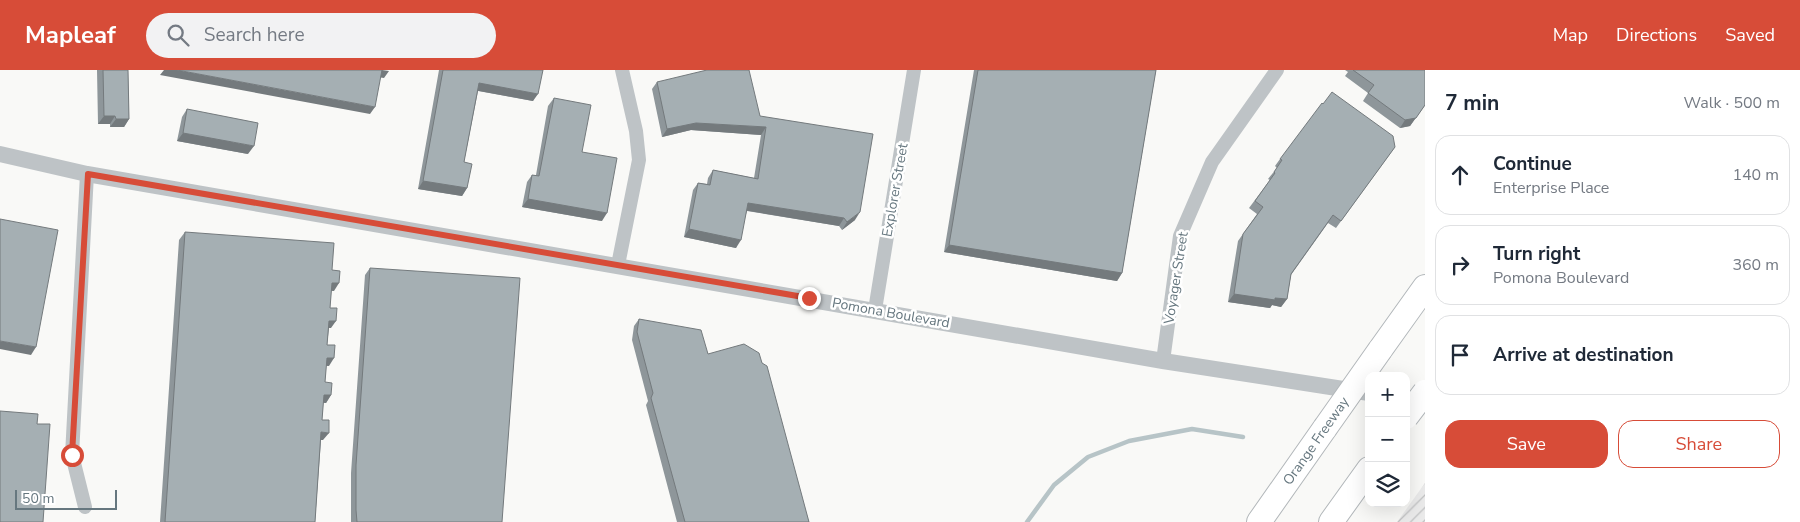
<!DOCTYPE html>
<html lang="en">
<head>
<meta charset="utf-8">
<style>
	:root { --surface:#fff; --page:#f2f2f3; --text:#1f2937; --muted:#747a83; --line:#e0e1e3; --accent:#d74c38 }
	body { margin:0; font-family:"Nunito Sans",sans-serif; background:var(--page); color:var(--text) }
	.controls { position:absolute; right:15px; bottom:15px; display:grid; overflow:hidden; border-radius:10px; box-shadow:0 5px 20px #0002 }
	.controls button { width:45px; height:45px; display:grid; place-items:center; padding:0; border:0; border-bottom:1px solid var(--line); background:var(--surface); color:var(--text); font:25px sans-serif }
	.scale { position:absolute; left:15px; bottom:12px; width:102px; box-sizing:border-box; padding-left:5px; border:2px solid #66777f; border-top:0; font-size:14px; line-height:18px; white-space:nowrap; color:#66777f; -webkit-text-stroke:4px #fff; paint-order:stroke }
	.stop { position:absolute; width:15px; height:15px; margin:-11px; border:4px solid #d74c38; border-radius:50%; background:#fff }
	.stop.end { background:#d74c38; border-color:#fff; box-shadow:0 1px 5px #0008 }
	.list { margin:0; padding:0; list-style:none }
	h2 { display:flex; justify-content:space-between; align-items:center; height:65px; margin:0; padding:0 20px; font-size:21px }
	h2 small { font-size:16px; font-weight:400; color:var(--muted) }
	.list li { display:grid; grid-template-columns:32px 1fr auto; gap:15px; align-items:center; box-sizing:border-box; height:80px; margin:0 10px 10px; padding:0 10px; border:1px solid var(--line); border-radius:15px }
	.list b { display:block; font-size:19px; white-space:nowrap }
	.list p { margin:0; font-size:16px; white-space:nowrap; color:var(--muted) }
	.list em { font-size:16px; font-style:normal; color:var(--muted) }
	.actions { display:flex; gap:10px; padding:15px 20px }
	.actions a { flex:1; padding:11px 0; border:1px solid var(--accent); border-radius:15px; text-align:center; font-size:18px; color:var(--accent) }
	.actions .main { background:var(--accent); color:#fff }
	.icon { flex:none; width:28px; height:28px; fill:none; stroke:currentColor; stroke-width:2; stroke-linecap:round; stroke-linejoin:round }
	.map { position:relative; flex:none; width:1425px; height:452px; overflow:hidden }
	header { display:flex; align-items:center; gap:30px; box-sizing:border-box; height:70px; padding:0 25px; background:var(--accent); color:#fff }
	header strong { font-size:24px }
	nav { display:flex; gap:28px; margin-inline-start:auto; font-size:18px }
	.search { width:350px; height:45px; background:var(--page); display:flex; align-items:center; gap:12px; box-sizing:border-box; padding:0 18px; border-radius:28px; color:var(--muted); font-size:19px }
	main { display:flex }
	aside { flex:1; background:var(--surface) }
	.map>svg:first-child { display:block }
	.industrial { fill:url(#industrial-furrows) }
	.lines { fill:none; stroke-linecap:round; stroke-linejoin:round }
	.stream { stroke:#b7c4c7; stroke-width:4.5 }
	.motorway-casing { stroke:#b2b7ba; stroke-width:26 }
	.minor { stroke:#bec3c6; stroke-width:14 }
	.tertiary { stroke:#bec3c6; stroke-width:16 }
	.motorway { stroke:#fff; stroke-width:24 }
	.motorway-bridge-casing { stroke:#b2b7ba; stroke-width:26; stroke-linecap:butt }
	.motorway-bridge { stroke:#fff; stroke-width:24 }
	.wall { fill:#8e969a }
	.shaded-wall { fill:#747a7d }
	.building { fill:#a5afb3; stroke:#747a7d }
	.route { stroke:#d74c38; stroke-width:6 }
	.labels { text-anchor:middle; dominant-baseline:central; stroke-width:5; stroke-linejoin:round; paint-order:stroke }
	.street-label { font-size:14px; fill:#66777f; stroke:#fff }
</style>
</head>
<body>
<header>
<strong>Mapleaf</strong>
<div class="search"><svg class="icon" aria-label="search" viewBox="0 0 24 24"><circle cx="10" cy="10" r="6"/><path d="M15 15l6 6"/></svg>Search here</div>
<nav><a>Map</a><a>Directions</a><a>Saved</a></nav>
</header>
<main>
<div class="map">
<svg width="1425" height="452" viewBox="0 0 1425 452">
	<defs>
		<pattern id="industrial-furrows" width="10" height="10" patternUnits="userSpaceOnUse" patternTransform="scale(1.25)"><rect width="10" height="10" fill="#eaeaea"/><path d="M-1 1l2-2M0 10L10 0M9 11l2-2" fill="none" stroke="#c1c2c3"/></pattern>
	</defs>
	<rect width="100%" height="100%" fill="#f9f9f7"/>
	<path class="industrial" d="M1425 413V452H1397Z"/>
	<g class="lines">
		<path class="stream" d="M1027 452 1054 415 1088 387 1129 371 1192 359 1243 367"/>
		<g class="motorway-casing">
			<path id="motorway" d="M1380 280 1425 217
				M1259 452 1325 358
				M1331 452 1369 399"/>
		</g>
		<path class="minor" d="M618 195 639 90 636 61 622 0
			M875 240 914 0
			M1163 291 1180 166 1212 92 1277 0
			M85 437 72 385 87 104"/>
		<path class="tertiary" d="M0 84 87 104 1163 291 1369 323"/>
		<use href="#motorway" class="motorway"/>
		<g class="motorway-bridge-casing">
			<path id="motorway-bridge" d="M1406 347 1425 322
				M1325 358 1380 280"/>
		</g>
		<use href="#motorway-bridge" class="motorway-bridge"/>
	</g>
	<path class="wall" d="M97 0H128L129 49 124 57H110V54H98Z
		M439 0H543L533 31 478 21 464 92 467 118 462 126 418 119Z
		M974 0H1156L1122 203 1117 211 944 182Z
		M1345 0H1425V35L1410 56 1400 58 1363 31 1368 23 1345 6 1348 2Z
		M657 12 760 46 855 150 842 160 839 156 747 141 736 178 684 167 693 120 698 113 707 114 708 108 713 100 754 108 761 65 691 60 662 67 652 19Z
		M554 28 582 82 602 151 522 137 527 112 532 105H536L548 36Z
		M187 39 248 84 177 71 182 47Z
		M1395 77 1336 158 1328 153 1291 205 1287 229 1281 237 1272 235 1270 238 1228 232 1238 171 1257 144 1249 138 1270 110 1268 109 1277 98 1275 96 1280 89Z
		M185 162 332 200 334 221H331L330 238 331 258H329L327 275 329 296H326L325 312 331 325 326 333H323L322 350 323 370H321L315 452H160L179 170Z
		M370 198 502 452H351V403L365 205Z
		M639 249 708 284 762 293 809 452H677L646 335 648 331 632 270 634 256Z"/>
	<path class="shaded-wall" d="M164 0H177L375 37 370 44 160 5Z
		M382 0 389 1 384 8 377 7Z
		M479 13 538 24 533 31 474 20Z
		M1425 35 1410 56 1400 58 1405 50Z
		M104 46H115L110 54H98Z
		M116 49H129L124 57H110Z
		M696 53 766 57 761 65 691 60 662 67 667 59Z
		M183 63 254 76 248 84 177 71Z
		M423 111 467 118 462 126 418 119Z
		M528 129 607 143 602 151 522 137Z
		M748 133 844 148 839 156 743 140Z
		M860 142 855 150 842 160 847 152Z
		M689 159 741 170 736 178 684 167Z
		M949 175 1122 203 1117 211 944 182Z
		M332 213H339L334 221 327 220Z
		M1234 224 1275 228 1287 229 1281 237 1272 235 1270 238 1228 232Z
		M329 251H336L331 258H324Z
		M0 271 36 277 31 285 0 279Z
		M327 288H334L329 296 321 295Z
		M324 325H331L326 333 319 332Z
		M321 362 329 363 323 370H316Z"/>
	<path class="building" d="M103 0H128L129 49H116L115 46H104Z
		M177 0H382L375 37Z
		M443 0H543L538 24 479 13 464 92 472 94 467 118 423 111Z
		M707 0H749L760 46 873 64 860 142 847 152 844 148 748 133 741 170 689 159 698 113 710 115 713 100 758 109 766 57 696 53 667 59 657 12Z
		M978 0H1156L1122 203 949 175Z
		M1353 0H1425V35L1416 48 1405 50 1368 23 1374 15Z
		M1332 22 1393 66 1395 77 1341 151 1333 145 1291 204 1287 229 1275 228V230L1234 224 1243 164 1263 137 1255 131 1275 103 1274 102 1282 90 1280 89 1322 33 1323 34Z
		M554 28 591 35 582 82 617 88 607 143 528 129 532 105 539 106Z
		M187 39 258 53 254 76 183 63Z
		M0 149 58 160 36 277 0 271Z
		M185 162 334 173 332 200 340 201 339 213H332L330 238H337L336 251H329L327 275H335L334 288H327L325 312 332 313 331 325H324L322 350H329V363L321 362 315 452H165Z
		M370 198 520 208 502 452H357L356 440V395Z
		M639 249 701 260 708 284 744 274 759 283 762 293 767 296 809 452H685L651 328 653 323 637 262Z
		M0 341 38 344 37 354H50L43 452H0Z"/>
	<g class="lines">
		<path class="route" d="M72 385 88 104 809 228"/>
	</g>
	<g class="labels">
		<g class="street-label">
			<text transform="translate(895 120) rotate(-80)">Explorer Street</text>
			<text transform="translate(1176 208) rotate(-81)">Voyager Street</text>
			<text transform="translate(891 243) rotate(10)">Pomona Boulevard</text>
			<text transform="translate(1316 371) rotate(-55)">Orange Freeway</text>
		</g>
	</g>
</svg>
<div class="controls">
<button>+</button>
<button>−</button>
<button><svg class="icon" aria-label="layers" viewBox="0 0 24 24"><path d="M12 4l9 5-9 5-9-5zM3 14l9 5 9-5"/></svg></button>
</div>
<div class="scale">50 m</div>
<div class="stop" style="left:72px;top:385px"></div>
<div class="stop end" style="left:809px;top:228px"></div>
</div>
<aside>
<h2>7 min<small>Walk · 500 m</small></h2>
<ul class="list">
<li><svg class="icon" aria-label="ahead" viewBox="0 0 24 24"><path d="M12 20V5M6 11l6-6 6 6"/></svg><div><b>Continue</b><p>Enterprise Place</p></div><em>140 m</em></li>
<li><svg class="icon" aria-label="right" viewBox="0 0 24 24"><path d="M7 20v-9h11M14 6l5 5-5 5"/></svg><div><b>Turn right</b><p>Pomona Boulevard</p></div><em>360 m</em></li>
<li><svg class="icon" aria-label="arrive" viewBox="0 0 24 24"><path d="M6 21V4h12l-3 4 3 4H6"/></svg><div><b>Arrive at destination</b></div></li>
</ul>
<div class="actions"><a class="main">Save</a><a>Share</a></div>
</aside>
</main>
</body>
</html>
